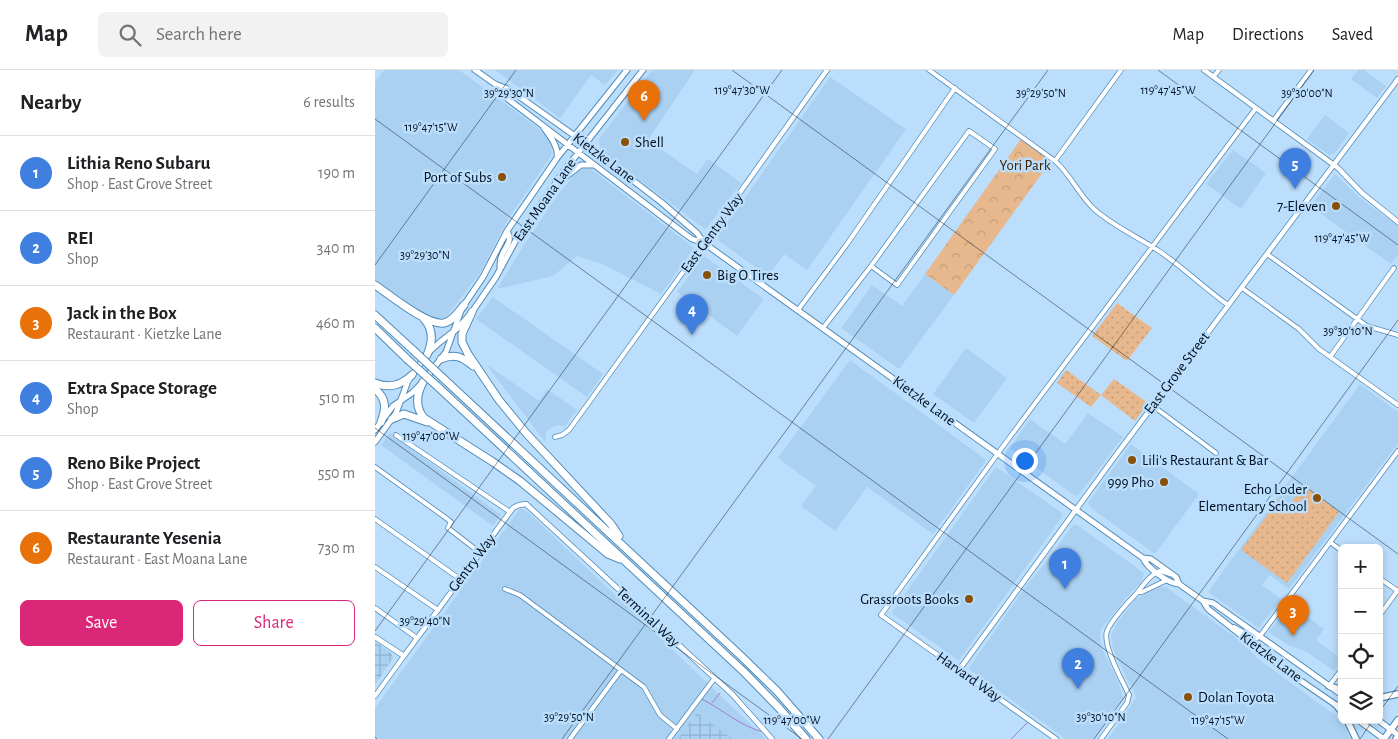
<!DOCTYPE html>
<html lang="en">
<head>
<meta charset="utf-8">
<style>
	:root { --surface:#fff; --page:#f2f2f2; --text:#202124; --muted:#757577; --line:#e0e0e0; --accent:#db2777 }
	body { margin:0; font-family:"Alegreya Sans",sans-serif; background:var(--page); color:var(--text) }
	.controls { position:absolute; right:15px; bottom:15px; display:grid; overflow:hidden; border-radius:8px; box-shadow:0 2px 8px #0003 }
	.controls button { width:45px; height:45px; display:grid; place-items:center; padding:0; border:0; border-bottom:1px solid var(--line); background:var(--surface); color:var(--text); font:25px sans-serif }
	.you { position:absolute; left:649px; top:390px; width:18px; height:18px; margin:-12px; border:4px solid #fff; border-radius:50%; background:#1a73e8; box-shadow:0 0 0 8px #1a73e833 }
	.badge { display:grid; place-items:center; width:32px; height:32px; border-radius:50%; background:var(--accent); color:#fff; font-size:16px; font-weight:700 }
	.pin { position:absolute; translate:-50% -41px; filter:drop-shadow(0 1px 2px #0008) }
	.pin::after { content:''; position:absolute; top:26px; width:18px; height:15px; background:inherit; clip-path:polygon(0 0,100% 0,50% 100%) }
	.list { margin:0; padding:0; list-style:none }
	h2 { display:flex; justify-content:space-between; align-items:center; height:65px; margin:0; padding:0 20px; font-size:21px }
	h2 small { font-size:16px; font-weight:400; color:var(--muted) }
	.list li { display:grid; grid-template-columns:32px 1fr auto; gap:15px; align-items:center; box-sizing:border-box; height:75px; padding:0 20px; border-top:1px solid var(--line) }
	.list b { display:block; font-size:19px; white-space:nowrap }
	.list p { margin:0; font-size:16px; white-space:nowrap; color:var(--muted) }
	.list em { font-size:16px; font-style:normal; color:var(--muted) }
	.actions { display:flex; gap:10px; padding:15px 20px }
	.actions a { flex:1; padding:11px 0; border:1px solid var(--accent); border-radius:8px; text-align:center; font-size:18px; color:var(--accent) }
	.actions .main { background:var(--accent); color:#fff }
	.icon { flex:none; width:28px; height:28px; fill:none; stroke:currentColor; stroke-width:2; stroke-linecap:round; stroke-linejoin:round }
	.map { position:relative; flex:none; width:1023px; height:669px; overflow:hidden }
	header { display:flex; align-items:center; gap:30px; box-sizing:border-box; height:70px; padding:0 25px; background:var(--surface); border-bottom:1px solid var(--line) }
	header strong { font-size:24px }
	nav { display:flex; gap:28px; margin-inline-start:auto; font-size:18px }
	.search { width:350px; height:45px; background:var(--page); display:flex; align-items:center; gap:12px; box-sizing:border-box; padding:0 18px; border-radius:8px; color:var(--muted); font-size:19px }
	main { display:flex }
	aside { flex:1; background:var(--surface) }
	.map>svg:first-child { display:block }
	.built { fill:#aad1f2 }
	.industrial { fill:url(#industrial-grid) }
	.grass { fill:url(#grass-dots) }
	.forest { fill:url(#forest-crowns) }
	.lines { fill:none; stroke-linecap:round; stroke-linejoin:round }
	.stream { stroke:#a27fce; stroke-width:1 }
	.minor-casing { stroke:#508bb8; stroke-width:5.5 }
	.tertiary-casing { stroke:#508bb8; stroke-width:6 }
	.secondary-casing { stroke:#508bb8; stroke-width:7 }
	.primary-casing { stroke:#508bb8; stroke-width:8 }
	.motorway-casing { stroke:#508bb8; stroke-width:9 }
	.minor { stroke:#fff; stroke-width:4 }
	.tertiary { stroke:#fff; stroke-width:4.5 }
	.secondary { stroke:#fff; stroke-width:5 }
	.primary { stroke:#fff; stroke-width:5.5 }
	.motorway { stroke:#fff; stroke-width:7 }
	.motorway-bridge-casing { stroke:#508bb8; stroke-width:9; stroke-linecap:butt }
	.motorway-bridge { stroke:#fff; stroke-width:7 }
	.ticks { fill:none; stroke:#000f20; stroke-width:1; stroke-opacity:0.45 }
	.poi-dot { fill:#895007; stroke:#bbdefc; stroke-width:2 }
	.labels { text-anchor:middle; dominant-baseline:central; stroke-width:5; stroke-linejoin:round; paint-order:stroke }
	.poi-label { font-size:15px; fill:#000f20; stroke:#bbdefc; text-anchor:end }
	.street-label { font-size:15px; fill:#000f20; stroke:#bbdefc }
	.park-label { font-size:15px; fill:#3e2204; stroke:#bbdefc }
	.ticks-label { font-size:12px; text-anchor:middle; fill:#000f20; stroke:#bbdefc; stroke-width:5; stroke-linejoin:round; paint-order:stroke }
</style>
</head>
<body>
<header>
<strong>Map</strong>
<div class="search"><svg class="icon" aria-label="search" viewBox="0 0 24 24"><circle cx="10" cy="10" r="6"/><path d="M15 15l6 6"/></svg>Search here</div>
<nav><a>Map</a><a>Directions</a><a>Saved</a></nav>
</header>
<main>
<aside>
<h2>Nearby<small>6 results</small></h2>
<ul class="list">
<li><span class="badge" style="background:#3f7fe0">1</span><div><b>Lithia Reno Subaru</b><p>Shop · East Grove Street</p></div><em>190 m</em></li>
<li><span class="badge" style="background:#3f7fe0">2</span><div><b>REI</b><p>Shop</p></div><em>340 m</em></li>
<li><span class="badge" style="background:#e8710a">3</span><div><b>Jack in the Box</b><p>Restaurant · Kietzke Lane</p></div><em>460 m</em></li>
<li><span class="badge" style="background:#3f7fe0">4</span><div><b>Extra Space Storage</b><p>Shop</p></div><em>510 m</em></li>
<li><span class="badge" style="background:#3f7fe0">5</span><div><b>Reno Bike Project</b><p>Shop · East Grove Street</p></div><em>550 m</em></li>
<li><span class="badge" style="background:#e8710a">6</span><div><b>Restaurante Yesenia</b><p>Restaurant · East Moana Lane</p></div><em>730 m</em></li>
</ul>
<div class="actions"><a class="main">Save</a><a>Share</a></div>
</aside>
<div class="map">
<svg width="1023" height="669" viewBox="0 0 1023 669">
	<defs>
		<pattern id="industrial-grid" width="8" height="8" patternUnits="userSpaceOnUse" patternTransform="scale(1.25)"><rect width="8" height="8" fill="#aad1f2"/><path d="M0 4h8M4 0v8" fill="none" stroke="#90b2cf"/></pattern>
		<pattern id="grass-dots" width="8" height="8" patternUnits="userSpaceOnUse" patternTransform="scale(1.25)"><rect width="8" height="8" fill="#e7b88d"/><path d="M2 2h.1M6 6h.1" fill="none" stroke="#c49d79" stroke-width="1.8" stroke-linecap="round"/></pattern>
		<pattern id="forest-crowns" width="20" height="18" patternUnits="userSpaceOnUse" patternTransform="scale(1.25)"><rect width="20" height="18" fill="#e7b88d"/><path d="M2 6a3 3 0 1 1 6 0M12 15a3 3 0 1 1 6 0" fill="none" stroke="#c49d79"/></pattern>
	</defs>
	<rect width="100%" height="100%" fill="#bbdefc"/>
	<path class="built" d="M9 0H84L162 57 172 67 177 77 176 86 133 149 105 203 71 247 64 249 54 247 0 211V12Z
		M120 0H243L230 15 216 5 185 48Z
		M277 0H320L273 70 322 104 332 90H335L366 113 331 159H330L225 80 224 69Z
		M983 0H989L1011 16 1002 28 976 9Z
		M455 7 531 59 432 200 409 184 393 206 344 171 343 166Z
		M950 45 974 63 959 84 954 85 932 69Z
		M858 80 891 103 866 139 831 114Z
		M212 98 217 100 319 178 286 224 227 194 202 186 178 206 122 219 147 178 184 123 202 102Z
		M960 104 985 128 1023 156V185L1016 194 935 136Z
		M329 186 389 229 362 266 302 222Z
		M550 204 579 225 524 299 466 258 497 215 527 236Z
		M118 227 228 304 212 327 101 249Z
		M591 278 632 308 599 353 558 324Z
		M475 290 610 389V392L558 464 492 417 460 461 426 436 441 416 403 388Z
		M111 294 164 331 172 319 202 340 190 356 182 355 174 359 171 363 170 372Z
		M985 314 1023 342V373L914 519 895 505 887 515 906 529 884 558 833 522Z
		M713 343 748 367 703 426 697 424 635 378 655 349 690 374Z
		M15 363 126 445 118 456 6 375Z
		M756 374 824 424 780 484 716 438 713 433Z
		M621 397 687 443V447L585 589 583 590 518 544 517 542Z
		M147 439 153 442 391 669H0V638L144 440Z
		M698 455H702L769 503 766 513 756 522 726 559 725 566 726 576 743 611 748 628 719 669H691L595 600 594 598 651 516 672 491Z
		M783 516 791 517 861 568 887 592 960 645 971 659 975 669H733L761 628 759 620 753 611 738 579 736 565 743 551 761 529Z
		M915 534 949 559 941 570 967 589 959 601 932 582 913 575 894 562Z"/>
	<path class="industrial" d="M0 571 16 583 18 588 0 615Z
		M322 643 358 669H303Z"/>
	<path class="grass" d="M742 233 777 258 752 291 717 266Z
		M691 300 726 325 739 309 773 333 760 351 726 325 716 337 682 313Z
		M928 415 964 442 912 513 866 480 905 428 912 434 916 433Z"/>
	<path class="forest" d="M646 69 676 91 579 225 550 204Z"/>
	<g class="lines">
		<path class="stream" d="M327 629C348 640 365 656 388 662
			M337 633 345 623
			M636 669 653 652"/>
		<g class="minor-casing">
			<path id="minor" d="M554 0 680 91C696 105 704 125 719 139 738 156 763 167 784 181 809 198 829 218 853 235
				M838 7 844 0
				M898 51 936 0
				M680 91 746 0
				M892 184 992 256 1023 265
				M867 218 924 259 944 279 1023 335
				M423 240 472 174 580 18
				M448 258 496 196 594 61 620 79 522 215 496 196
				M955 287 1019 198
				M778 336 841 383
				M21 365 135 442
				M180 367 187 365 194 360 329 173
				M0 397 71 448 76 452 73 458 99 478
				M0 449 85 509
				M955 472 967 481
				M0 497 63 540
				M1004 508 1023 521
				M130 519 145 525 269 617 285 645 302 659
				M763 522H767L792 510
				M0 538 42 568
				M1004 546 1023 520
				M859 557 881 569 885 566 1023 381
				M584 600 506 545 629 375 881 38
				M954 616 967 599
				M0 626 29 586
				M195 669 246 600
				M294 669 339 609
				M726 669 752 633 754 625C748 612 727 575 732 561 736 551 753 532 761 524 768 516 774 505 785 501L795 504"/>
		</g>
		<g class="tertiary-casing">
			<path id="tertiary" d="M829 0 963 98 987 123 1023 152
				M329 173 452 0
				M0 567 29 586 138 438 144 435 151 434 357 624 397 669
				M681 669 584 600 738 389 1023 9"/>
		</g>
		<g class="secondary-casing">
			<path id="secondary" d="M100 0 120 14 135 20 200 66 286 132 322 163 329 173
				M120 14 129 26 310 164 317 169 329 173 768 488C772 498 794 514 804 514
				M169 58C175 66 184 77 182 88
				M184 112 206 95H219
				M125 198C125 193 125 189 127 185 131 176 138 171 132 161
				M55 281 65 272 83 258 97 242 121 207 141 170 189 101 268 0
				M51 308 71 282 87 238 108 207 132 161 182 88 252 0
				M0 360 18 336 37 323 46 314
				M0 372 21 343 33 311 50 287
				M768 488 776 489 801 507 804 514 828 531 838 533 967 625
				M828 531 833 539 910 600 964 637
				M983 650 1009 669
				M1003 650 1023 665"/>
		</g>
		<g class="primary-casing">
			<path id="primary" d="M954 616 967 620
				M1004 628 1023 624
				M961 635 967 642
				M972 650 981 669
				M1009 669 1023 650
				M1021 669 1023 666"/>
		</g>
		<g class="motorway-casing">
			<path id="motorway" d="M0 215C14 224 52 256 69 253 78 251 84 241 89 235
				M97 242 87 264V272L93 284 124 330 151 363 236 454 244 466
				M0 245 38 280
				M49 249C59 260 58 272 52 285
				M0 258 32 289
				M66 289C79 283 88 287 98 296
				M68 308 365 585 402 621 444 669
				M48 312C41 325 40 337 49 348L118 392 145 411 233 484 245 489
				M0 313C15 319 26 315 37 305
				M62 316 369 602 404 638 431 669
				M0 319C12 329 11 339 6 352
				M17 349 29 344 52 352"/>
		</g>
		<use href="#minor" class="minor"/>
		<use href="#tertiary" class="tertiary"/>
		<use href="#secondary" class="secondary"/>
		<use href="#primary" class="primary"/>
		<use href="#motorway" class="motorway"/>
		<g class="motorway-bridge-casing">
			<path id="motorway-bridge" d="M38 280 68 308
				M32 289 62 316"/>
		</g>
		<use href="#motorway-bridge" class="motorway-bridge"/>
	</g>
	<path class="ticks" d="M357 0 1023 484M783 0 1023 175M0 49 853 669M0 195 141 0M0 358 427 669M0 561 407 0M1004 642 1023 616M0 667 2 669M187 669 673 0M453 669 939 0M719 669 1023 250M985 669 998 650"/>
	<g class="poi-dot">
		<circle cx="250" cy="72" r="5"/>
		<circle cx="127" cy="107" r="5"/>
		<circle cx="961" cy="136" r="5"/>
		<circle cx="332" cy="205" r="5"/>
		<circle cx="757" cy="390" r="5"/>
		<circle cx="789" cy="412" r="5"/>
		<circle cx="942" cy="428" r="5"/>
		<circle cx="594" cy="529" r="5"/>
		<circle cx="813" cy="627" r="5"/>
	</g>
	<g class="labels">
		<g class="poi-label">
			<text x="260" y="72" text-anchor="start">Shell</text>
			<text x="117" y="107">Port of Subs</text>
			<text x="951" y="136">7-Eleven</text>
			<text x="342" y="205" text-anchor="start">Big O Tires</text>
			<text x="767" y="390" text-anchor="start">Lili's Restaurant &amp; Bar</text>
			<text x="779" y="412">999 Pho</text>
			<text x="932" y="419">Echo Loder<tspan x="932" dy="17">Elementary School</tspan></text>
			<text x="584" y="529">Grassroots Books</text>
			<text x="823" y="627" text-anchor="start">Dolan Toyota</text>
		</g>
		<g class="street-label">
			<text transform="translate(229 88) rotate(37)">Kietzke Lane</text>
			<text transform="translate(170 130) rotate(-55)">East Moana Lane</text>
			<text transform="translate(337 163) rotate(-54)">East Gentry Way</text>
			<text transform="translate(802 303) rotate(-53)">East Grove Street</text>
			<text transform="translate(549 331) rotate(36)">Kietzke Lane</text>
			<text transform="translate(97 493) rotate(-53)">Gentry Way</text>
			<text transform="translate(273 547) rotate(43)">Terminal Way</text>
			<text transform="translate(896 587) rotate(37)">Kietzke Lane</text>
			<text transform="translate(594 607) rotate(35)">Harvard Way</text>
		</g>
		<g class="park-label">
			<text x="650" y="95">Yori Park</text>
		</g>
	</g>
	<g class="ticks-label">
		<text x="367" y="24">119°47'30"W</text>
		<text x="793" y="24">119°47'45"W</text>
		<text x="134" y="27">39°29'30"N</text>
		<text x="666" y="27">39°29'50"N</text>
		<text x="932" y="27">39°30'00"N</text>
		<text x="56" y="61">119°47'15"W</text>
		<text x="967" y="172">119°47'45"W</text>
		<text x="50" y="189">39°29'30"N</text>
		<text x="973" y="265">39°30'10"N</text>
		<text x="56" y="370">119°47'00"W</text>
		<text x="50" y="555">39°29'40"N</text>
		<text x="194" y="651">39°29'50"N</text>
		<text x="726" y="651">39°30'10"N</text>
		<text x="417" y="654">119°47'00"W</text>
		<text x="843" y="654">119°47'15"W</text>
	</g>
</svg>
<div class="controls">
<button>+</button>
<button>−</button>
<button><svg class="icon" aria-label="locate" viewBox="0 0 24 24"><circle cx="12" cy="12" r="6"/><path d="M12 2v4M12 18v4M2 12h4M18 12h4"/></svg></button>
<button><svg class="icon" aria-label="layers" viewBox="0 0 24 24"><path d="M12 4l9 5-9 5-9-5zM3 14l9 5 9-5"/></svg></button>
</div>
<div class="you"></div>
<div class="pin badge" style="left:690px;top:519px;background:#3f7fe0">1</div>
<div class="pin badge" style="left:703px;top:619px;background:#3f7fe0">2</div>
<div class="pin badge" style="left:918px;top:566px;background:#e8710a">3</div>
<div class="pin badge" style="left:317px;top:265px;background:#3f7fe0">4</div>
<div class="pin badge" style="left:920px;top:119px;background:#3f7fe0">5</div>
<div class="pin badge" style="left:269px;top:51px;background:#e8710a">6</div>
</div>
</main>
</body>
</html>
